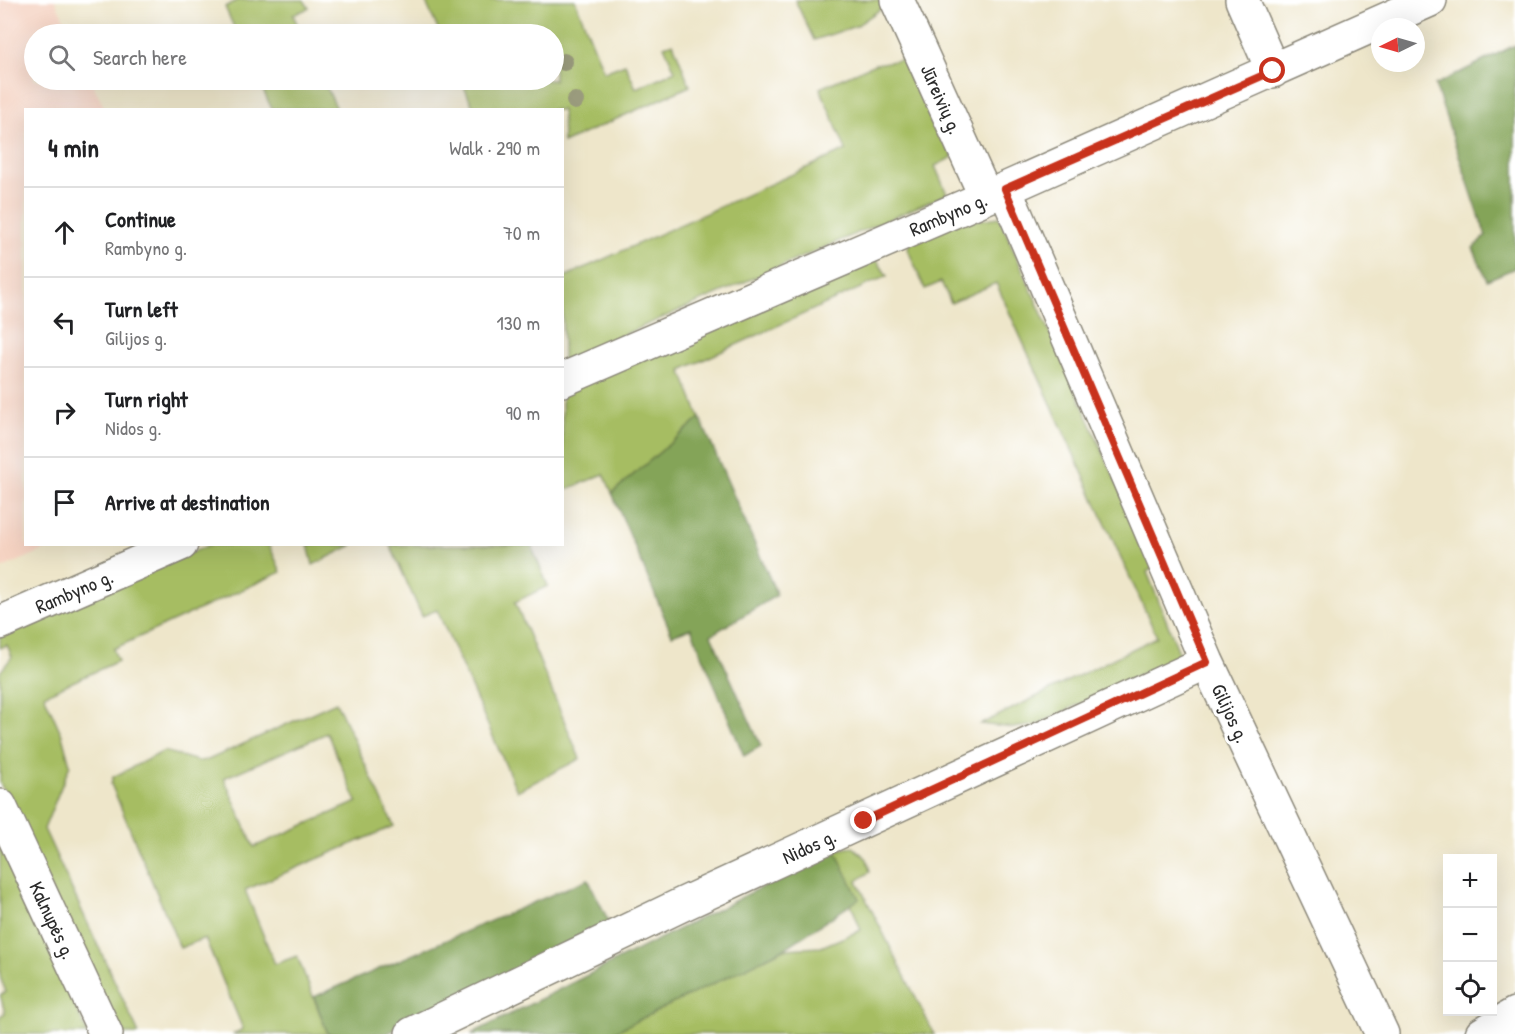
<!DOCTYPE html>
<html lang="en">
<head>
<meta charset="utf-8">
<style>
	:root { --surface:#fff; --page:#f6f6f6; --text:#202124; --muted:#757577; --line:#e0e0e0 }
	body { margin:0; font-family:"Patrick Hand",sans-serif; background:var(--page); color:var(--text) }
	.controls { position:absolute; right:18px; bottom:18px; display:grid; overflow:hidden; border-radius:0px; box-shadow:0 6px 24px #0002 }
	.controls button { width:54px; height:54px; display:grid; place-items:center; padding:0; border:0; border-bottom:2px solid var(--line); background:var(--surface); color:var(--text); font:30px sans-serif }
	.compass { position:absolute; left:1371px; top:18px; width:54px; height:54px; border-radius:50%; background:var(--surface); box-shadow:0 6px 24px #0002; rotate:265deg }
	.stop { position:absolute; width:18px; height:18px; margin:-14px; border:4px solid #c8321e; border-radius:50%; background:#fff }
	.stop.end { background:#c8321e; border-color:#fff; box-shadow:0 2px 6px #0008 }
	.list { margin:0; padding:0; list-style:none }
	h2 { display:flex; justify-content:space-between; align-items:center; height:78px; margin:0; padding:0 24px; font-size:26px }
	h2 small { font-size:20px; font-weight:400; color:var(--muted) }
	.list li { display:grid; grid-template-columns:39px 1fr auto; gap:18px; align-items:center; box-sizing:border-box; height:90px; padding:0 24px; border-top:2px solid var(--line) }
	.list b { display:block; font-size:22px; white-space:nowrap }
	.list p { margin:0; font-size:20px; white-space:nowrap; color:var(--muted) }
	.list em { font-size:20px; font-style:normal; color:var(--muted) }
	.icon { flex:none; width:33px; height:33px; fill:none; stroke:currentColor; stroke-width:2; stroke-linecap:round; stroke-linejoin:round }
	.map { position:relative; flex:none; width:1515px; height:1034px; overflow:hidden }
	.search { position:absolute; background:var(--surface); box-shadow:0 6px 24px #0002; left:24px; top:24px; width:540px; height:66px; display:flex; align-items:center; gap:15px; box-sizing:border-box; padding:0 21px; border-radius:33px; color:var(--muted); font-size:22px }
	.panel { position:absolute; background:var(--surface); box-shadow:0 6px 24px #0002; left:24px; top:108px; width:540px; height:438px; border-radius:0px }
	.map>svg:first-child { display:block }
	.built { fill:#f5d3c2 }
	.green { fill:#a6bd62; stroke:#687446; stroke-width:1.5; fill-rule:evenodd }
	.forest { fill:#84a458; stroke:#586842; stroke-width:1.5 }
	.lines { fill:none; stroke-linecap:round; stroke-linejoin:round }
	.street-casing { stroke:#8c887a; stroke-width:36 }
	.street { stroke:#fff; stroke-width:33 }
	.tree { fill:#9a9b7d }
	.route { stroke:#c8321e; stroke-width:8 }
	.labels { text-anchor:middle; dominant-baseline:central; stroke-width:6; stroke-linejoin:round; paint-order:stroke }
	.street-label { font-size:20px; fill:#2b2b2b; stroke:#fff }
</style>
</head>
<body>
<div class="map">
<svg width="1515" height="1034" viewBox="0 0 1515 1034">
	<rect width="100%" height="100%" fill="#fff"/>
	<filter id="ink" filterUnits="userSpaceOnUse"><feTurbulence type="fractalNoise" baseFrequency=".0167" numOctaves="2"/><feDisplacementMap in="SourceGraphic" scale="12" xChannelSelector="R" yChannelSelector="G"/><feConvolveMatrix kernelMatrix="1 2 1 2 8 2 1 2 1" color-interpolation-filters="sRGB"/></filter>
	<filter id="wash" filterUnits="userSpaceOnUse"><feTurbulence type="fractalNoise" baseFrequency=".008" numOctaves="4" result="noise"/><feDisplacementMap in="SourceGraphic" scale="24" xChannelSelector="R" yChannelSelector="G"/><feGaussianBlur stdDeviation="1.35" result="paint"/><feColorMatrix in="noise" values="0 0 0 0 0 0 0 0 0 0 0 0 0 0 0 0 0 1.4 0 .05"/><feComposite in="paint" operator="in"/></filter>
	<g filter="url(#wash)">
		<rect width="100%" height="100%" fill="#eee6ca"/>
		<path class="built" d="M0 0H55L71 34H34V80H91L105 109 26 110V544L56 545 0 569Z"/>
		<path class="green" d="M238 0H304L309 8 293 15 302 34H237L225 7Z
			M425 0H575L604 72 625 64 636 88 675 71 664 46 673 43 690 86 563 143 562 110 474 109 461 80H554V34H440Z
			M795 0H886L888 4 856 26 814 40Z
			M907 59 953 157 935 166 947 194 563 361 562 278 846 150 820 88 875 64Z
			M258 80H323L337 109H272Z
			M999 217 1154 567 1147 572 1180 655 1036 725 1013 728 981 724 1157 637 996 283 951 303 941 282 925 289 908 250 909 243 943 225Z
			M875 257 887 276 681 370 700 418 612 493 604 474 563 491 562 392Z
			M209 545H269L281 572 113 649 118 661 44 695 62 735 70 765 44 829 139 1034H120L0 783V672L12 657 7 645 0 648V635Z
			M308 545V544L353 545 313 565Z
			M390 545H531L548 586 515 602 580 759 517 791 437 610 422 616Z
			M336 702 394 826 245 890 275 964 297 956 328 1034H233L243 1029 205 938 180 948 111 784 113 777 164 751 198 761 208 760ZM327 733 357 802 254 847 224 778Z
			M0 842 88 1034H0V1016L5 1013 0 995 6 992 0 977Z
			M853 847 867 859 870 872 857 881 934 1034H610L784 949 821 947 861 930 851 904 858 899 835 850Z"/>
		<path class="forest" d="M1515 45V268L1487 280 1473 248 1486 236 1435 85Z
			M700 418 777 595 711 635 761 746 744 756 691 628 672 635 612 493Z
			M835 850 859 899 784 949 610 1034H471Z
			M588 879 611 926 386 1034H328L314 997Z"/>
	</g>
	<g filter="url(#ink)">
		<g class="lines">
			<g class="street-casing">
				<path id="street" d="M897 0 986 197
					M1242 0 1273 71
					M1005 189 1207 662 1382 1034
					M562 380 1005 189 1430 0
					M0 623 181 544
					M0 806 106 1034
					M412 1034 683 904 1207 662
					M1482 1034 1515 1014"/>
			</g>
			<use href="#street" class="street"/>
		</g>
		<g class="tree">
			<circle cx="564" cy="62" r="9"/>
			<circle cx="575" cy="101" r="9"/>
		</g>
	</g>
	<g class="lines" filter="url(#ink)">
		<path class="route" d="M864 821 1207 662 1005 189 1273 71"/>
	</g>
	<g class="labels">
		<g class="street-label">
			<text transform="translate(942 99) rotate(66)">Jūreivių g.</text>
			<text transform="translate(948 214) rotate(-23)">Rambyno g.</text>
			<text transform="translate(74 591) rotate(-23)">Rambyno g.</text>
			<text transform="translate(1231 713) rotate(65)">Gilijos g.</text>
			<text transform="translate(809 846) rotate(-25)">Nidos g.</text>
			<text transform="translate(53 920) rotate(65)">Kalnupės g.</text>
		</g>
	</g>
</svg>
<div class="controls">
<button>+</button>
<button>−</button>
<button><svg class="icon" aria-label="locate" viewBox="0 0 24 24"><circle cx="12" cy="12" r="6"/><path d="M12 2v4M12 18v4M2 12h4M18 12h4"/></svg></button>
</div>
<svg class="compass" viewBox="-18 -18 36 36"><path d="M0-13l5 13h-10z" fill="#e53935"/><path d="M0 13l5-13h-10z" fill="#757577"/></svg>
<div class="stop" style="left:1273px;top:71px"></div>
<div class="stop end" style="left:864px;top:821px"></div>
<div class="search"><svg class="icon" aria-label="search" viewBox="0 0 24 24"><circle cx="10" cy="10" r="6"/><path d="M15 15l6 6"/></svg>Search here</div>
<section class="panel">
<h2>4 min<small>Walk · 290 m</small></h2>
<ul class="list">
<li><svg class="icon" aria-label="ahead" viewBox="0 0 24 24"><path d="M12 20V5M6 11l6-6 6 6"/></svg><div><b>Continue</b><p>Rambyno g.</p></div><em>70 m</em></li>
<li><svg class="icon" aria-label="left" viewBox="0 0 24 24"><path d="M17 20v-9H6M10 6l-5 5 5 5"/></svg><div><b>Turn left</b><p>Gilijos g.</p></div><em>130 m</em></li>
<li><svg class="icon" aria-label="right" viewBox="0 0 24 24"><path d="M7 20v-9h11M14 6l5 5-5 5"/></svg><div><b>Turn right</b><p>Nidos g.</p></div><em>90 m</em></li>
<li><svg class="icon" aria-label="arrive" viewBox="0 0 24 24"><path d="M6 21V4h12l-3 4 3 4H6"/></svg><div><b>Arrive at destination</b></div></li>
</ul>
</section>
</div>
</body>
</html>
